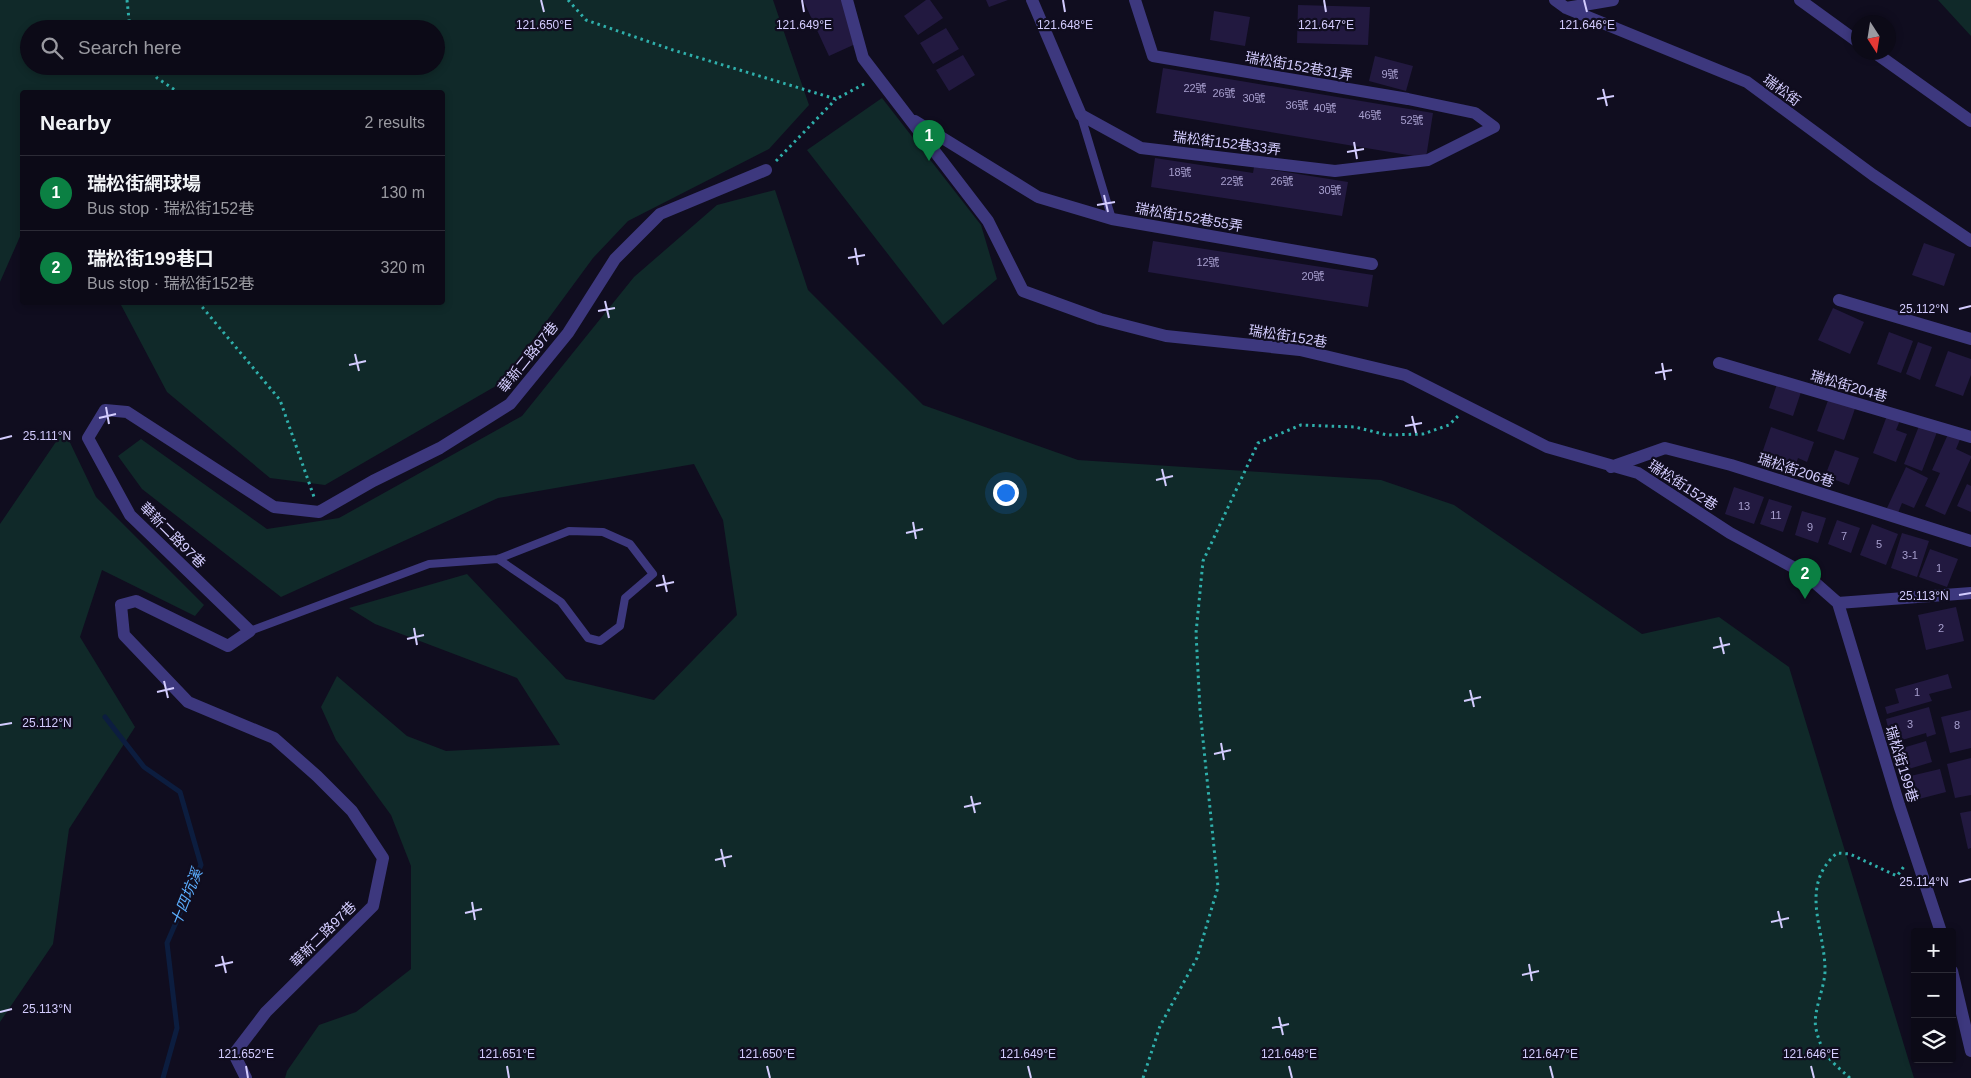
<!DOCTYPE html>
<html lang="en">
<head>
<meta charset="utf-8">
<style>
	:root { --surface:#0c0a17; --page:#151320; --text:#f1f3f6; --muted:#9a9aa1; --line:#2c2b36; --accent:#0b8043 }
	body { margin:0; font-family:Arial,"Noto Sans TC",sans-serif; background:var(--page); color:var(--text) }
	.controls { position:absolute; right:15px; bottom:15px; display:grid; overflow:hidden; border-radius:5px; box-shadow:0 2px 8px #0003 }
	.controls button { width:45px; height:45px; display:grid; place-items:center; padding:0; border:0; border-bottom:1px solid var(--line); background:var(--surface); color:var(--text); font:25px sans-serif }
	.compass { position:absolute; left:1851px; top:15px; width:45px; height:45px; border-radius:50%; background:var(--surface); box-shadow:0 2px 8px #0003; rotate:168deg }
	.you { position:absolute; left:1005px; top:492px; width:18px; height:18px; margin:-12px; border:4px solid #fff; border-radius:50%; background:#1a73e8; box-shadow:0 0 0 8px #1a73e833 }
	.badge { display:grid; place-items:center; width:32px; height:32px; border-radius:50%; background:var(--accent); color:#fff; font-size:16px; font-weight:700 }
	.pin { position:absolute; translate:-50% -41px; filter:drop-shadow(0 1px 2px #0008) }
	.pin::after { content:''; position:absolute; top:26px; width:18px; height:15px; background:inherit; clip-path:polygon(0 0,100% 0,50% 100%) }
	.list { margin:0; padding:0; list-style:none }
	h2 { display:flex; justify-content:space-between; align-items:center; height:65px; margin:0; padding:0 20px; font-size:21px }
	h2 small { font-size:16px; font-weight:400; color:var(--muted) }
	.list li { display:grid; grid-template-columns:32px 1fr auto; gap:15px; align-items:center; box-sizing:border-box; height:75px; padding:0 20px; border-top:1px solid var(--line) }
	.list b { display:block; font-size:19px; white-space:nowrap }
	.list p { margin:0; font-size:16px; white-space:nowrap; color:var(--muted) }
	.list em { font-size:16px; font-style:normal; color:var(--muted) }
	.icon { flex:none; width:28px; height:28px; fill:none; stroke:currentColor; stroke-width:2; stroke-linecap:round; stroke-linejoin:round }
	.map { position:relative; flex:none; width:1971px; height:1078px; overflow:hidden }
	.search { position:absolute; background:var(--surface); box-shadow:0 2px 8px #0003; left:20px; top:20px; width:425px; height:55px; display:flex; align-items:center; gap:12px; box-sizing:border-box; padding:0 18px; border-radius:28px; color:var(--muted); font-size:19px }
	.panel { position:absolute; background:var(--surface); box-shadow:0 2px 8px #0003; left:20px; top:90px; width:425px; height:215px; border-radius:5px }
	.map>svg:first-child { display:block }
	.green { fill:#102929; fill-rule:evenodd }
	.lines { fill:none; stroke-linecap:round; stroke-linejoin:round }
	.stream { stroke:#0c1d3f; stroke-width:5 }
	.building { fill:#221940 }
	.path { stroke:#2fafab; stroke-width:3; stroke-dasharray:2.5 4; stroke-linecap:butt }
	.service { stroke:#3d387e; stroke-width:8 }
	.minor { stroke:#3d387e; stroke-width:12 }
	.ticks { fill:none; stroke:#d3ccfe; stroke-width:2 }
	.labels { text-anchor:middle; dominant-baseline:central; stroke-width:4.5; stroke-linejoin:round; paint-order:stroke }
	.number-label { font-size:11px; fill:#a79fce }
	.street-label { font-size:14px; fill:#d3ccfe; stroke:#100d1f }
	.water-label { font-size:15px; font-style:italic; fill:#5badfd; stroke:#100d1f }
	.ticks-label { font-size:12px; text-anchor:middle; fill:#d3ccfe; stroke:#100d1f; stroke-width:4.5; stroke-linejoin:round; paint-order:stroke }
</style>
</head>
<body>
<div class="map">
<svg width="1971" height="1078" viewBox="0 0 1971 1078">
	<rect width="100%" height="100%" fill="#100d1f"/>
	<path class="green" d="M0 0H773L809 105 769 149 628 221 593 258 501 383 325 485 270 478 167 392 120 303 442 302V92H22V232L0 282ZM29 29H436V66H29Z
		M1938 0H1971V36Z
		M882 98 981 225 997 279 943 325 807 150Z
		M775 190 808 290 923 405 1078 460 1381 480 1454 505 1642 634 1719 617 1789 667 1914 1078H285L287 1071 319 1025 356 1012 411 969V866L391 815 336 740 321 707 337 676 407 736 446 751 560 745 517 678 375 624 349 608 467 574 566 679 654 700 737 615 723 520 694 464 498 498 281 597 142 489 118 456 141 439 267 529 339 518 522 416 634 277 717 205Z
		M64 430 96 497 204 605 195 616 102 570 80 637 135 727 69 829 53 944 0 1022V524Z"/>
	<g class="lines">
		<path class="stream" d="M105 717 144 767 180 792 201 865 167 943 177 1028 163 1078"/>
	</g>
	<path class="building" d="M803 0H843L862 41 829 56Z
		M926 0H930L943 18 918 35 904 16Z
		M986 0H1008L989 7Z
		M1298 5 1370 7 1368 45 1297 43Z
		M1214 11 1250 17 1245 46 1210 40Z
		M946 28 959 49 933 64 920 43Z
		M963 55 975 75 949 91 936 70Z
		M1375 56 1413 66 1406 91 1369 81Z
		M1163 68 1433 113 1426 158 1156 113Z
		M1155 158 1253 173 1254 167 1348 182 1342 216 1151 187Z
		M1153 241 1373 275 1368 307 1148 272Z
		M1924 243 1955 254 1944 286 1912 275Z
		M1833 308 1864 322 1850 354 1818 340Z
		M1889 332 1913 341 1901 373 1877 364Z
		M1918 342 1932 347 1920 380 1906 374Z
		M1948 351 1971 359V375L1963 396 1935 386Z
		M1778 381 1802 389 1793 416 1769 408Z
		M1831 392 1858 400 1844 440 1817 431Z
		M1888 413 1901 418 1896 430 1907 434 1896 462 1873 453Z
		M1919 426 1937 432 1922 471 1904 464Z
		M1771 427 1814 442 1807 462 1798 458 1794 470 1760 459Z
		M1949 432 1961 437 1956 449 1971 456V458L1945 515 1925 506 1940 473 1932 470Z
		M1835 450 1859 458 1849 485 1825 476Z
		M1906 467 1928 478 1914 508 1902 503 1898 513 1887 508Z
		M1967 484 1971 486V512L1957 506Z
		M1734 487 1764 497 1754 524 1725 514Z
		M1769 499 1792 506 1783 532 1760 524Z
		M1802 511 1826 518 1818 543 1795 535Z
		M1837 520 1860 528 1851 553 1828 544Z
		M1872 524 1898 534 1886 565 1860 555Z
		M1902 533 1929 541 1917 577 1891 568Z
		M1930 549 1958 559 1947 587 1919 577Z
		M1956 607 1964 641 1926 650 1918 615Z
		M1948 674 1952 688 1929 694 1932 701 1887 714 1885 707 1899 703 1895 689Z
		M1929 707 1936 734 1927 737 1926 733 1902 740 1899 729 1889 732 1886 719Z
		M1971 710V748L1950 753 1941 717Z
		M1926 741 1932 762 1902 771 1896 750Z
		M1971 758V795L1955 798 1947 764Z
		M1940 769 1946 792 1919 799 1915 786 1905 788 1902 778Z
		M1971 811V848L1968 849 1960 813Z"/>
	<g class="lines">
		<path class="path" d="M127 0 130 29
			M568 0 586 20 673 50 836 99 866 83
			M149 66 157 78 178 92
			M776 161 836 99
			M198 302 280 400 314 497
			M1143 1078 1160 1026 1197 958 1218 887 1200 710 1196 633 1203 561 1258 443 1301 425 1355 427 1387 435 1423 434 1449 425 1458 416
			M1850 1078C1831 1061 1822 1055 1816 1029 1812 1012 1826 986 1825 968 1824 927 1799 886 1837 853L1850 854 1897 876 1905 865"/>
		<path class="service" d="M1081 116 1112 219
			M250 631 429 564 498 559 569 531 603 532 630 544 653 574 625 598 620 626 600 641 588 638 561 602 498 559"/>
		<path class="minor" d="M847 0 863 58 988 221 1023 291 1100 319 1166 336 1300 350 1405 375 1547 447 1638 473 1730 533 1804 573 1838 603
			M1032 0 1081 115 1141 148 1335 171 1428 160 1494 127 1475 113 1408 99 1153 56 1135 0
			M1555 0 1566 8 1747 82 1873 175 1971 241
			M1800 0 1858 42
			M1566 8 1613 0
			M1874 52 1971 121
			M915 121 1038 197 1112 219 1372 264
			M1839 300 1971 339
			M1719 363 1971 437
			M1611 467 1665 448 1731 465 1971 541
			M1838 603 1899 805 1941 932
			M1838 603 1971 593
			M1952 971 1971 1051
			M246 1078 234 1054 266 1012 373 906 383 858 352 811 317 776 274 738 188 702 124 635 121 605 136 601 228 646 250 631 130 515 88 438 105 410 127 412 274 507 319 512 373 481 440 448 510 404 568 333 615 259 660 214 766 170"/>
	</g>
	<path class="ticks" d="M541 0 544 12M802 0 804 12M1063 0 1065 12M1324 0 1326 12M1584 0 1587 12M1603 89 1607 106M1597 99 1614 96M1354 142 1357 159M1347 152 1364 149M1104 195 1108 212M1097 205 1115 202M855 248 858 265M848 258 865 255M605 301 609 318M1959 309 1971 306M598 311 615 308M355 354 359 371M1662 363 1665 380M349 365 366 361M1655 373 1672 370M106 407 109 424M1412 416 1416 433M99 418 116 414M1405 426 1422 423M0 439 12 436M1162 469 1166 486M1156 480 1173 476M913 522 916 539M906 533 923 529M663 575 667 592M656 586 674 582M1959 595 1971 593M414 628 417 645M1720 637 1724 654M407 639 424 635M1713 648 1730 644M164 681 168 698M1470 690 1474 707M157 692 174 688M1464 701 1481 697M0 725 12 723M1221 743 1224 760M1214 754 1231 750M971 796 975 813M964 807 981 803M721 849 725 867M715 860 732 856M1959 882 1971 879M472 902 475 920M1778 911 1782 928M465 913 482 909M1771 922 1789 918M222 956 226 973M1529 964 1532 981M215 966 233 962M1522 975 1539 971M0 1012 12 1009M1279 1017 1283 1035M1272 1028 1289 1024M246 1066 248 1078M507 1066 509 1078M767 1066 770 1078M1028 1066 1031 1078M1289 1066 1292 1078M1550 1066 1553 1078M1811 1066 1814 1078"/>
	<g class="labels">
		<g class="number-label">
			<text x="1390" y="74">9號</text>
			<text x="1195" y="88">22號</text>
			<text x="1224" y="93">26號</text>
			<text x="1254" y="98">30號</text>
			<text x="1297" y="105">36號</text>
			<text x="1325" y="108">40號</text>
			<text x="1370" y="115">46號</text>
			<text x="1412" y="120">52號</text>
			<text x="1180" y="172">18號</text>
			<text x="1232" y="181">22號</text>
			<text x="1282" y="181">26號</text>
			<text x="1330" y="190">30號</text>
			<text x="1208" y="262">12號</text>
			<text x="1313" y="276">20號</text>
			<text x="1744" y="506">13</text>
			<text x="1776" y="515">11</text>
			<text x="1810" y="527">9</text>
			<text x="1844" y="536">7</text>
			<text x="1879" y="544">5</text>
			<text x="1910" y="555">3-1</text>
			<text x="1939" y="568">1</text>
			<text x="1941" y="628">2</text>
			<text x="1917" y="692">1</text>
			<text x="1910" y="724">3</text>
			<text x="1957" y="725">8</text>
		</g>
		<g class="street-label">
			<text transform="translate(1299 66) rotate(10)">瑞松街152巷31弄</text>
			<text transform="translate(1782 90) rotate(36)">瑞松街</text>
			<text transform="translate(1227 143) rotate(7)">瑞松街152巷33弄</text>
			<text transform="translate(1189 217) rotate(10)">瑞松街152巷55弄</text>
			<text transform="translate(1288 336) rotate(9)">瑞松街152巷</text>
			<text transform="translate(528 357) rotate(-51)">華新二路97巷</text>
			<text transform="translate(1849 386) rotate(16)">瑞松街204巷</text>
			<text transform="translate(1796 470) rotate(18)">瑞松街206巷</text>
			<text transform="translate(1683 485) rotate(33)">瑞松街152巷</text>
			<text transform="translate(173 535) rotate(45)">華新二路97巷</text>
			<text transform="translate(1902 764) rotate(73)">瑞松街199巷</text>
			<text transform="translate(323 934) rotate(-45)">華新二路97巷</text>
		</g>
		<g class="water-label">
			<text transform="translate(186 897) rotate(-68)">十四坑溪</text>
		</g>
	</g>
	<g class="ticks-label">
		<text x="544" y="29">121.650°E</text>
		<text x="804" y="29">121.649°E</text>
		<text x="1065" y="29">121.648°E</text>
		<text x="1326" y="29">121.647°E</text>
		<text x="1587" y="29">121.646°E</text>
		<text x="1924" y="313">25.112°N</text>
		<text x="47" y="440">25.111°N</text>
		<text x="1924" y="600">25.113°N</text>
		<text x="47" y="727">25.112°N</text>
		<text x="1924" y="886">25.114°N</text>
		<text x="47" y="1013">25.113°N</text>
		<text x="246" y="1058">121.652°E</text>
		<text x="507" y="1058">121.651°E</text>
		<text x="767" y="1058">121.650°E</text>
		<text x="1028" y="1058">121.649°E</text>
		<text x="1289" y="1058">121.648°E</text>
		<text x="1550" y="1058">121.647°E</text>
		<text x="1811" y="1058">121.646°E</text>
	</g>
</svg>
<div class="controls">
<button>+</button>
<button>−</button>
<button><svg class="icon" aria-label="layers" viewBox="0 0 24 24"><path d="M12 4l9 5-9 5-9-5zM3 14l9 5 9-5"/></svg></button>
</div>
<svg class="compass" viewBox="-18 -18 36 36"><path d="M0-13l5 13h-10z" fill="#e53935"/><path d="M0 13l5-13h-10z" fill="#9a9aa1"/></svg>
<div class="you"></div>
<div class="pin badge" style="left:929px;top:161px">1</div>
<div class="pin badge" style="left:1805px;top:599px">2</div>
<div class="search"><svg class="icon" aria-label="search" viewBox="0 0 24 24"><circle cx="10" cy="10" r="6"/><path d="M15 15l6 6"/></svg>Search here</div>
<section class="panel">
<h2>Nearby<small>2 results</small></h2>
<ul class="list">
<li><span class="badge">1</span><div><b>瑞松街網球場</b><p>Bus stop · 瑞松街152巷</p></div><em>130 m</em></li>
<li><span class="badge">2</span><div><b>瑞松街199巷口</b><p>Bus stop · 瑞松街152巷</p></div><em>320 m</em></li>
</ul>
</section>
</div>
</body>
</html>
